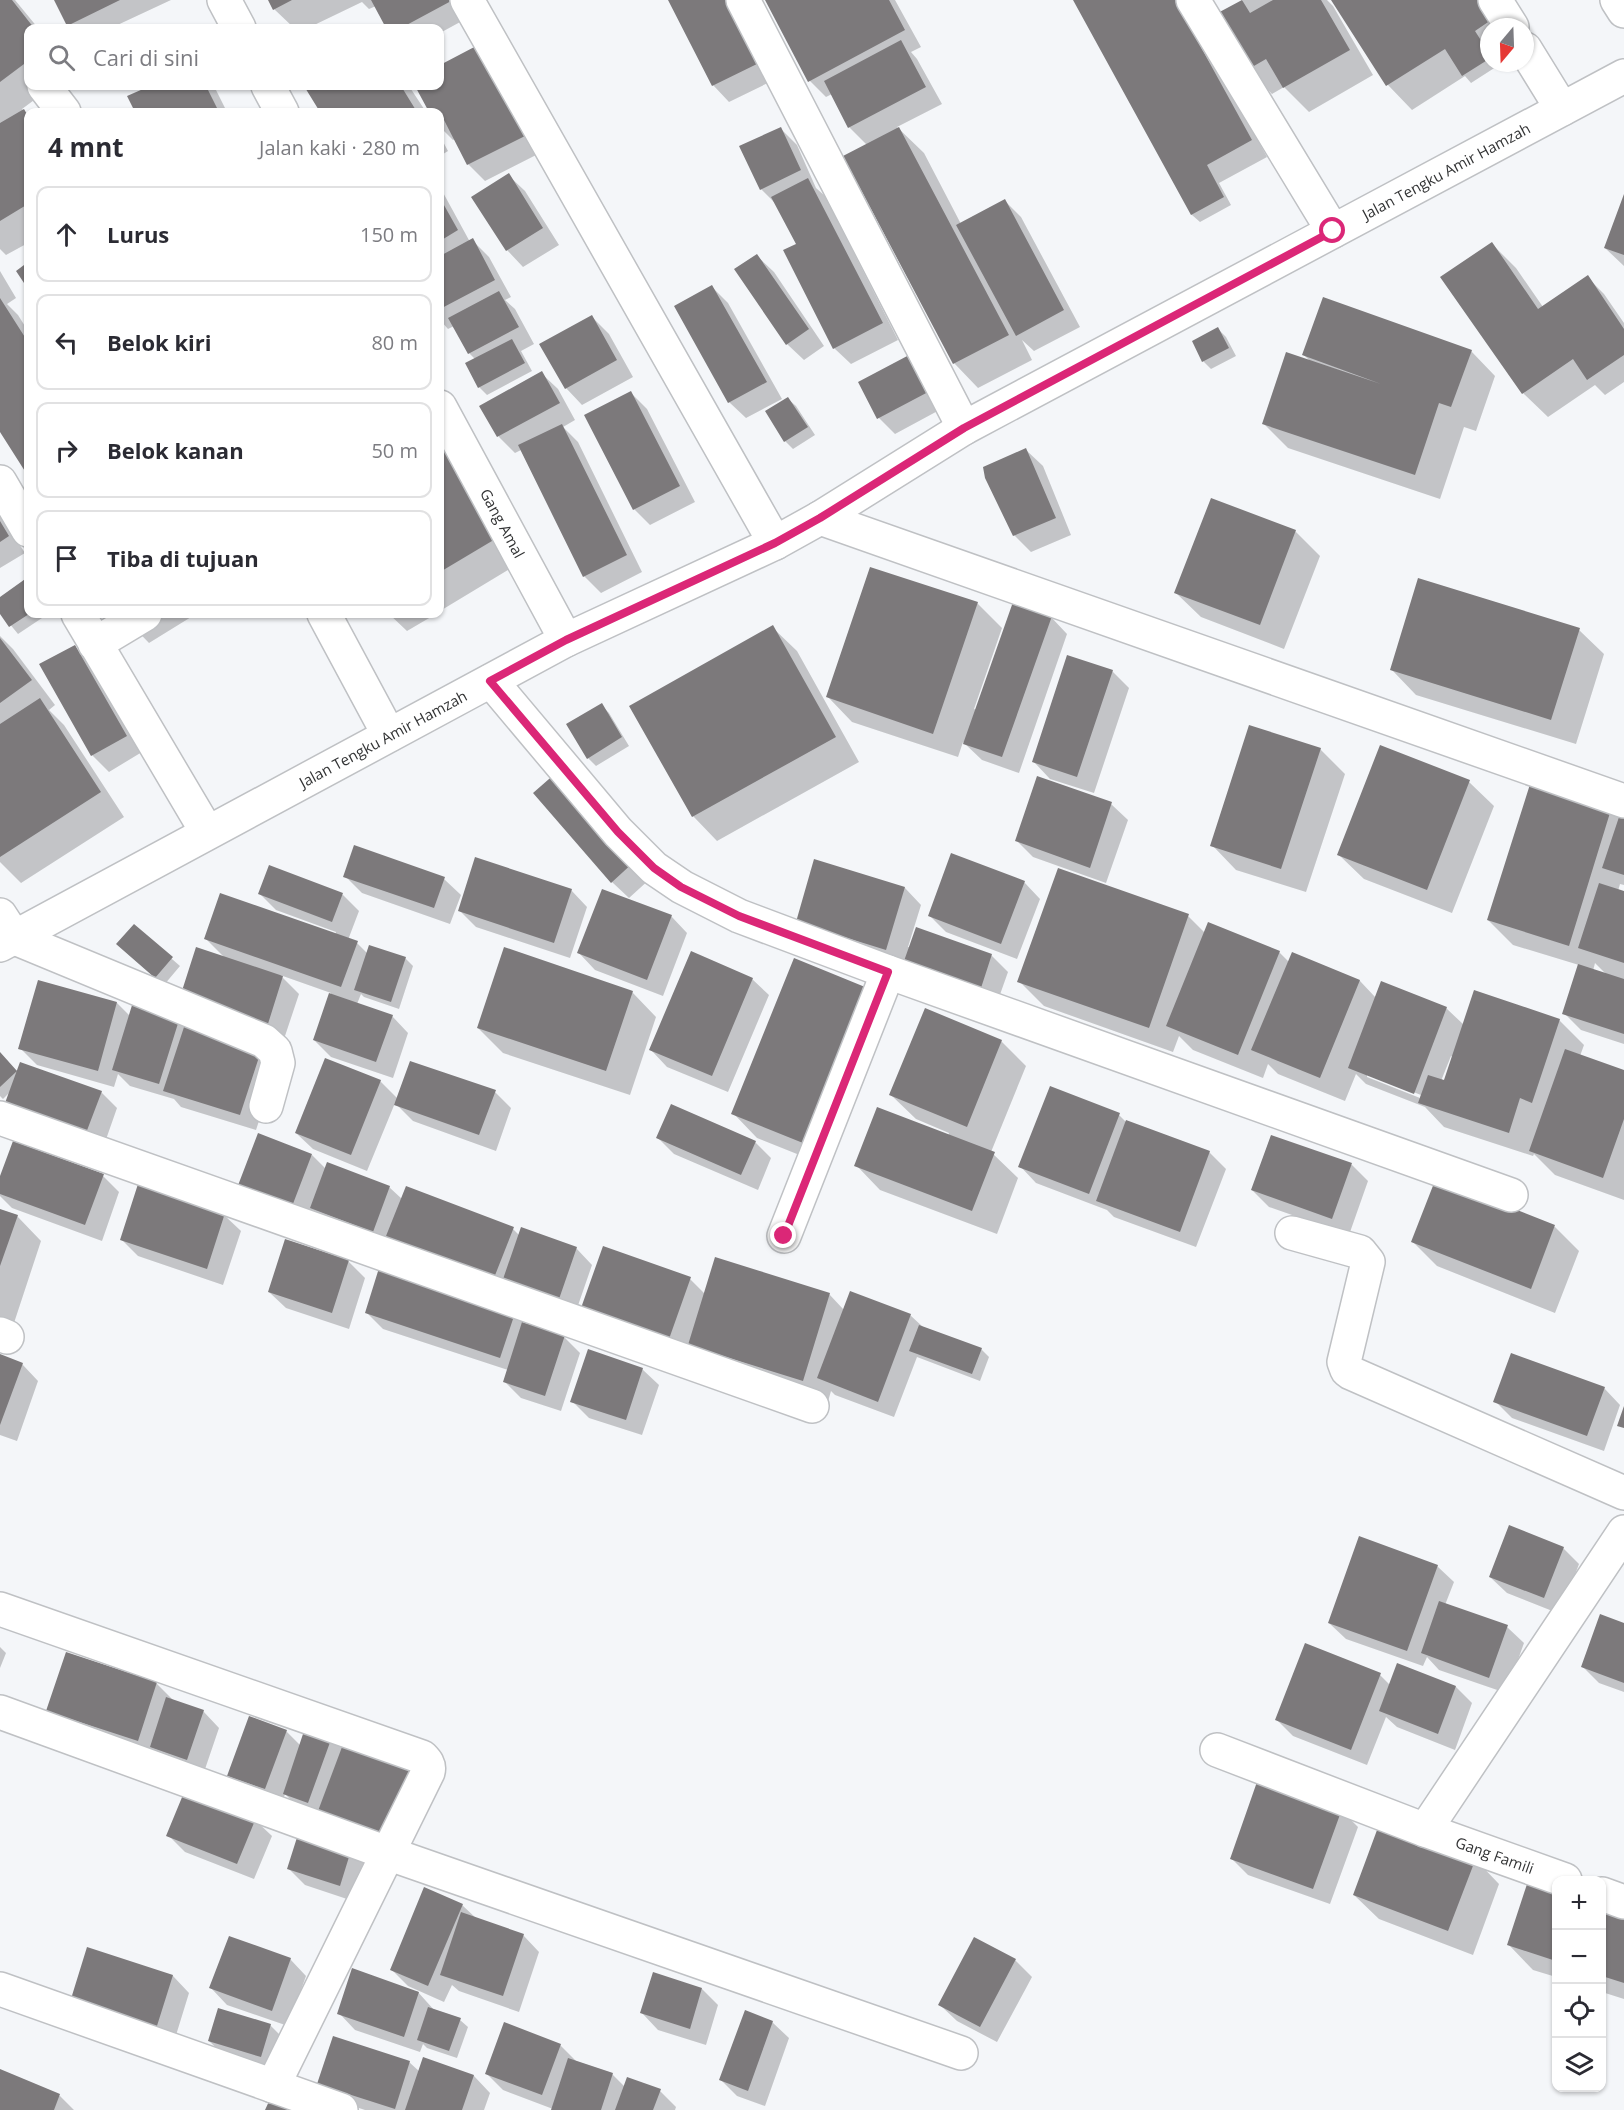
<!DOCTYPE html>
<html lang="id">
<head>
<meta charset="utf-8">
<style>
	:root { --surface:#fff; --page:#f7f7f7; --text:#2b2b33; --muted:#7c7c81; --line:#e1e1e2 }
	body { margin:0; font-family:"Open Sans",sans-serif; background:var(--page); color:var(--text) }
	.controls { position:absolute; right:18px; bottom:18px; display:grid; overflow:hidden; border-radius:12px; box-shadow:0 2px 4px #0004 }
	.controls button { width:54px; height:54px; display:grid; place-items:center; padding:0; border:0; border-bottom:2px solid var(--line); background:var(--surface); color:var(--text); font:30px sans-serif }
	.compass { position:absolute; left:1480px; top:18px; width:54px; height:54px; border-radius:50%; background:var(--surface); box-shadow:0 2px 4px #0004; rotate:199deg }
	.stop { position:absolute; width:18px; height:18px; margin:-14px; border:4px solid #db2777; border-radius:50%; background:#fff }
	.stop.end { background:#db2777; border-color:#fff; box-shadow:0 2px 6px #0008 }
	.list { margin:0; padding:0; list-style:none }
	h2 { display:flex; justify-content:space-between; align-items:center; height:78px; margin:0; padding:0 24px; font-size:26px }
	h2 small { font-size:20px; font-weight:400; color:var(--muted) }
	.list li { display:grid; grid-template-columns:39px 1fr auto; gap:18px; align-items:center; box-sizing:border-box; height:96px; margin:0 12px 12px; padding:0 12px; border:2px solid var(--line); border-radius:12px }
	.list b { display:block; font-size:22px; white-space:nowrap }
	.list em { font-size:20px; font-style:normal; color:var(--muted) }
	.icon { flex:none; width:33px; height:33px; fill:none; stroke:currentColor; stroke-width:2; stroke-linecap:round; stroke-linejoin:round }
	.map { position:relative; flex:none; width:1624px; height:2110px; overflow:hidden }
	.search { position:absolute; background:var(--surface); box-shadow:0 2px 4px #0004; left:24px; top:24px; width:420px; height:66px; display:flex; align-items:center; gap:15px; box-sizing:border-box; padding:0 21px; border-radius:12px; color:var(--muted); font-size:22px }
	.panel { position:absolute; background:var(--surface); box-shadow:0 2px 4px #0004; left:24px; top:108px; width:420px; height:510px; border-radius:12px }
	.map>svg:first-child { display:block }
	.shadow { fill:#0003; fill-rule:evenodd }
	.building { fill:#7c797b }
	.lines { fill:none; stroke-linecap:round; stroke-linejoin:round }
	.street-casing { stroke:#bfc1c4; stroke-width:36 }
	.primary-casing { stroke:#bfc1c4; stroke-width:36 }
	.street { stroke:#fff; stroke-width:33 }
	.primary { stroke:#fff; stroke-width:33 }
	.route { stroke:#db2777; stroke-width:8 }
	.labels { text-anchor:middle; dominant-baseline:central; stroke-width:6; stroke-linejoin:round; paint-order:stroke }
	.street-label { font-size:15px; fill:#333435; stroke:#f4f6f9 }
</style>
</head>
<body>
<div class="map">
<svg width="1624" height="2110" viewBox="0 0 1624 2110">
	<rect width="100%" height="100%" fill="#f4f6f9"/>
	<path class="shadow" d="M0 0H15L38 28H28V86H53L22 109 28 115V243L6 255 0 249Z
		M56 0H171L111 28H72Z
		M270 0H464L473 15 440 33V28H388L376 6 369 9 362 2 308 28H294L274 9Z
		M670 0H734L774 80 729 102 713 85Z
		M767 0H895L921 47 911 52 917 59 942 104 897 127 924 153 961 224 1005 201 1021 217 1080 327 1034 351 1022 340 1032 360 978 388 954 363 867 145 849 127 832 94 826 97 810 81Z
		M1074 0H1181L1267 157 1219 183 1231 205 1200 222 1192 215Z
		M1327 0 1333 6 1373 75 1309 112 1284 87 1272 94 1248 69 1217 15 1243 0Z
		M1333 0H1495L1512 27H1489V63H1497L1499 65 1471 83 1465 76 1412 110 1388 85Z
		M480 46 542 152 485 181 468 164 455 139 453 140 440 127V112H430L416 86H440V67Z
		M154 86H214L227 112H136L129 97Z
		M306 86H409L426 112H322Z
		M781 129 797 145 816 188 825 196 898 340 851 364 834 348 798 245 776 204 761 189Z
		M440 136 448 151 440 156Z
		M508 175 525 191 559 245 523 267 507 250Z
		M440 187 470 242 472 240 489 257 511 297 505 300 515 309 534 344 521 351 532 371 487 395 479 387 476 360 469 353 454 326 448 329 440 320Z
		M1624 197V266L1605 248Z
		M1492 244 1516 268 1543 307 1587 277 1604 294 1624 323V382L1605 395 1595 385 1548 417 1523 393Z
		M757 256 774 272 824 346 804 360 787 344Z
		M0 271 16 298 7 304 18 315 28 331V473L0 429Z
		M712 287 728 303 782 399 746 418 729 402Z
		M592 317 609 334 633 377 582 405 566 388Z
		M1218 329 1226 337 1236 356 1211 369 1203 361Z
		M1471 351 1495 376 1476 431 1464 427 1440 499 1288 448 1264 424 1311 362 1304 355Z
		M910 356 945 407 895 434 879 418Z
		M541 373 558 389 575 420 563 427 578 442 642 572 601 593 584 576 521 450 515 453 499 437 481 406Z
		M631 393 647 409 695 502 650 525 634 509Z
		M788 399 796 406 815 435 793 449 785 441Z
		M440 442 521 562 440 611Z
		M1026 450 1043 466 1071 535 1031 552 1014 535Z
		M0 514 25 553 0 568Z
		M1295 531 1320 556 1284 649 1201 617 1176 593Z
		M28 579V614H48L18 634 0 612V599Z
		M977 603 1002 628 974 709 977 710 1051 617 1067 634 1019 773 982 760 963 742 958 757 852 722 828 697Z
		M121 614H196L149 643Z
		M389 614H436L407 631Z
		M772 627 797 651 859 762 717 841 693 816Z
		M1579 630 1604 654 1576 744 1416 695 1392 670Z
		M0 636 13 649 55 705 49 710 64 725 124 817 21 883 0 862Z
		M74 646 91 663 142 752 109 772 92 755 41 665Z
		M1112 671 1129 688 1094 793 1050 779 1034 762Z
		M601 705 609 713 629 746 596 766 588 758Z
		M1381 747 1469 782 1494 806 1452 913 1364 879 1339 855Z
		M1320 749 1345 774 1306 892 1236 870 1212 845Z
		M1533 780 1624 816V885L1620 884 1618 891 1624 893V1044L1581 1030 1564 1013 1579 965 1513 945 1488 920ZM1595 963 1608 976 1593 971Z
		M573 790 651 878 629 898 612 882Z
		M1111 804 1128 820 1106 883 1033 857 1017 841Z
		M270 867 343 895 359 911 348 940 357 943 368 954 405 958 413 966 399 1009 364 997 361 994 357 1004 392 1016 408 1033 393 1078 331 1057 314 1040 331 993 280 975 299 994 283 1042 198 1013 226 959 205 938 335 935 336 932 276 910 260 894Z
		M1059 870 1188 916 1205 933 1279 952 1289 962 1292 954 1360 981 1376 998 1446 1008 1464 1025 1559 1020 1584 1045 1580 1056 1624 1071V1200L1555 1175 1534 1154 1533 1156 1444 1127 1425 1107 1366 1084 1356 1074 1345 1101 1278 1074 1268 1064 1263 1078 1193 1050 1179 1036 1173 1052 1044 1006 1019 981ZM1451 1056 1453 1057 1445 1082 1441 1081ZM1367 1074 1421 1095 1420 1098 1367 1077Z
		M345 876 444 879 461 895 450 924 362 893Z
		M1024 882 1040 899 1017 959 946 932 929 915Z
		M905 888 921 905 908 947 991 955 1008 972 997 1003 922 977 904 959 902 965 797 922Z
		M571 890 587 907 570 958 476 927 459 910Z
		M671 916 687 933 663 996 595 970 579 953Z
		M134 926 180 966 164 985 126 952Z
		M794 960 827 1166 757 1138 733 1113Z
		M752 979 769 995 728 1092 667 1067 651 1050Z
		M39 981 117 1003 130 1016 134 1004 277 1066 256 1130 181 1107 174 1099 130 1086 118 1074 114 1087 37 1065 20 1048Z
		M632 992 656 1017 630 1095 503 1053 478 1028Z
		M1001 1041 1026 1066 991 1152 1018 1178 997 1234 880 1190 856 1165 948 1136 949 1133 916 1119 891 1095Z
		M0 1054 18 1073 101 1092 117 1108 103 1148 11 1091 3 1099 0 1096Z
		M380 1081 398 1099 495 1092 511 1108 496 1151 413 1121 395 1103 367 1171 313 1149 296 1133Z
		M1119 1115 1127 1123 1209 1152 1226 1169 1196 1247 1114 1217 1107 1210 1036 1183 1020 1166Z
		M1271 1136 1352 1165 1368 1181 1349 1235 1269 1207 1252 1190Z
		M658 1138 755 1142 771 1158 758 1190 674 1154Z
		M312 1155 326 1169 389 1187 402 1199 513 1229 520 1236 576 1248 592 1265 574 1317 328 1224 313 1210 308 1225 255 1204Z
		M103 1176 119 1192 102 1241 12 1208 0 1196V1180Z
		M1437 1180 1555 1227 1579 1251 1555 1313 1437 1266 1413 1242Z
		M0 1211 17 1216 41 1241 13 1326 0 1321Z
		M224 1215 241 1231 223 1285 138 1256 122 1240Z
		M348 1261 365 1278 349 1329 286 1308 269 1292Z
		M690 1279 705 1294H829L844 1310 910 1315 923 1327 981 1349 989 1357 980 1381 917 1357 894 1417 835 1395 831 1391 827 1405 599 1324Z
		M366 1312 514 1314 524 1324 564 1337 580 1353 561 1411 521 1398 505 1382 508 1370 383 1329Z
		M0 1356 22 1364 38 1381 17 1441 0 1435Z
		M642 1369 659 1385 642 1435 589 1418 572 1401Z
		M1604 1388 1620 1405 1604 1451 1512 1418 1495 1401Z
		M1563 1548 1579 1564 1560 1614 1507 1593 1490 1577Z
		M1437 1566 1454 1582 1445 1605 1507 1627 1524 1643 1506 1693 1439 1670 1427 1657 1423 1666 1346 1639 1329 1623Z
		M1624 1625V1692L1599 1683 1583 1667Z
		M0 1647 6 1653 0 1668Z
		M1380 1675 1390 1685 1456 1687 1472 1703 1455 1750 1397 1727 1386 1717 1367 1765 1293 1736 1277 1720Z
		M156 1683 173 1700 203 1711 219 1728 203 1775 168 1763 156 1751 155 1756 65 1727 48 1711Z
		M307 1727 344 1747 405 1853 301 1810 285 1794 281 1805 246 1792 229 1775 286 1731 301 1746Z
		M1341 1810 1358 1827 1330 1904 1248 1875 1231 1858Z
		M255 1820 272 1836 254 1879 185 1852 168 1835Z
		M301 1830 368 1862 356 1902 305 1885 289 1869Z
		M1475 1859 1499 1884 1473 1955 1379 1919 1354 1895Z
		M1556 1892V1977L1533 1970 1509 1945Z
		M462 1905 477 1919 523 1935 539 1952 519 2012 459 1991 452 1985 444 2002 408 1986 391 1969Z
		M1602 1907 1624 1914V1999L1602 1992Z
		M88 1949 173 1976 189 1993 173 2045 88 2018Z
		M290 1959 306 1976 288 2026 227 2005 211 1988Z
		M1015 1960 1032 1977 997 2042 957 2021 940 2005Z
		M702 1989 718 2005 706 2045 658 2030 642 2013Z
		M417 1991 435 2011 460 2020 468 2027 457 2058 427 2048 423 2044 420 2052 355 2030 339 2013Z
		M772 2022 789 2038 765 2106 737 2096 721 2080Z
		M270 2025 287 2042 277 2073 226 2057 209 2041Z
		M560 2045 577 2062 612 2074 625 2087 660 2091 676 2107 675 2110H553V2109L503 2090 487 2074Z
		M409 2062 420 2072 474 2076 490 2093 484 2110H365L335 2100 319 2084Z
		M0 2071 60 2096 74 2110H0Z"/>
	<path class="building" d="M0 0H12L34 28H28V61L0 82Z
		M54 0H120L67 26Z
		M268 0H292L273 10Z
		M371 0H453L401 28H386Z
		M668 0H727L759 63 712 86Z
		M765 0H889L905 30 808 82Z
		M1073 0H1175L1252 140 1207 165 1224 197 1191 215Z
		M1242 0 1250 13 1273 0H1321L1350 50 1283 88 1266 59 1247 70 1214 15Z
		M1331 0H1487L1497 16 1475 31 1489 53V59L1462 76 1445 49 1386 86Z
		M901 40 926 87 848 128 824 81Z
		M480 44 527 135 467 165 444 120 440 122V112H429L415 86H440V65Z
		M150 86H206L219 112H135L127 96Z
		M304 86H401L417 112H320Z
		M24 109 28 116V204L0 221V123Z
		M781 127 801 170 760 190 739 146Z
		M899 127 1009 335 953 364 843 156Z
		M509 173 543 228 506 251 471 197Z
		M808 178 883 323 833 349 783 250 796 244 771 197Z
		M1624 194V255L1604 248Z
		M440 198 458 230 440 241Z
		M1005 199 1064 310 1016 336 956 225Z
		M473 238 495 280 440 309V256Z
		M1492 242 1538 309 1588 275 1624 329V355L1587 380 1573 359 1522 394 1440 277Z
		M757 254 809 329 786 345 734 269Z
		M28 262V289L16 271Z
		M712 285 767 382 728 403 674 306Z
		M499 291 519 327 468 354 448 318Z
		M1323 297 1472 350 1451 407 1439 403 1415 475 1262 424 1286 352 1381 384 1302 355Z
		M0 298 28 342V476L0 432Z
		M592 315 617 360 565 389 539 344Z
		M1218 327 1229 348 1202 362 1192 341Z
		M512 339 525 363 478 388 465 363Z
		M911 354 930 391 877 419 858 382Z
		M542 371 560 403 497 437 479 406Z
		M631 391 680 486 633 510 584 415Z
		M788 397 808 427 784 442 765 411Z
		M562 424 627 555 583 577 518 445Z
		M1026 448 1056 518 1013 536 985 478 983 467Z
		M444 449 497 538 440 572V452Z
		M1211 498 1296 530 1260 625 1174 593Z
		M0 521 9 536 0 542Z
		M870 567 978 602 933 734 826 697Z
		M28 577 29 614 9 627 0 614V597Z
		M1418 578 1580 628 1551 720 1390 670Z
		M1013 602 1052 616 1002 757 963 744Z
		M773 625 836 737 692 817 629 706Z
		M0 638 32 680 0 703Z
		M75 645 127 736 91 756 39 664Z
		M1067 655 1113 670 1077 777 1032 762Z
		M40 698 101 792 0 857V724Z
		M602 703 622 737 587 759 566 724Z
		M1249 725 1321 748 1281 869 1210 846Z
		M1380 745 1470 780 1427 890 1337 855Z
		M557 772 635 861 611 883 533 793Z
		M1037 776 1112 802 1090 868 1015 841Z
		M1532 778 1613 803 1569 946 1487 920Z
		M1620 814 1624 816V875L1602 868Z
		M354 845 445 877 434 908 343 877Z
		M951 853 1025 881 1001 944 928 916Z
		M475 857 572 889 554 943 458 911Z
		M814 859 905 887 886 950 796 922Z
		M269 865 343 893 332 922 258 894Z
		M1058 868 1189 914 1149 1028 1017 982Z
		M1599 883 1624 891V963L1578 948Z
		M602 889 672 915 647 980 577 953Z
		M220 893 358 941 341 987 204 939Z
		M1208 922 1280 951 1238 1055 1166 1026Z
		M134 924 173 957 155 978 116 944Z
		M916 927 992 954 981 988 904 961Z
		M369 945 406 957 391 1002 354 990Z
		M196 947 283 976 267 1027 180 997Z
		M504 947 633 991 606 1071 477 1028Z
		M691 951 753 978 712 1076 649 1050Z
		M1292 952 1360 980 1320 1078 1251 1050Z
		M794 958 865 987 803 1143 731 1114Z
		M1578 964 1624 979V1034L1562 1014Z
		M38 980 117 1002 98 1071 18 1049Z
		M1381 981 1447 1007 1414 1094 1348 1068Z
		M1474 990 1560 1019 1532 1103 1520 1098 1509 1133 1418 1103 1428 1075 1444 1080Z
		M329 993 393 1015 376 1062 313 1040Z
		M133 1002 180 1017 159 1084 112 1070Z
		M925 1008 1002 1040 967 1127 889 1095Z
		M185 1024 262 1048 240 1115 163 1091Z
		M1565 1049 1624 1070V1119L1603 1178 1529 1151Z
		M0 1052 17 1071 0 1087Z
		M325 1058 381 1080 351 1155 295 1133Z
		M410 1061 496 1090 479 1135 394 1105Z
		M20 1062 102 1091 86 1133 5 1103Z
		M1050 1086 1120 1113 1089 1194 1018 1167Z
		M671 1104 756 1141 741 1175 656 1138Z
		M877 1107 995 1152 972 1211 854 1166Z
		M1126 1120 1210 1151 1180 1232 1096 1201Z
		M258 1133 312 1154 291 1209 237 1188Z
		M1271 1135 1352 1163 1332 1219 1251 1190Z
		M13 1141 104 1174 85 1225 0 1194V1176Z
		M327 1162 390 1186 373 1232 310 1208Z
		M1436 1178 1555 1225 1531 1289 1411 1242Z
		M138 1184 225 1213 207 1269 120 1240Z
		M406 1186 514 1227 492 1283 384 1241Z
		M0 1209 18 1215 0 1266Z
		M521 1227 577 1247 558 1302 502 1282Z
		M285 1239 349 1260 332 1313 268 1292Z
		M603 1246 691 1277 669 1339 581 1308Z
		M715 1257 830 1293 803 1381 688 1345Z
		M379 1268 515 1313 500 1358 365 1313Z
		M850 1291 911 1314 878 1402 817 1378Z
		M522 1322 565 1335 545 1396 503 1382Z
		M919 1325 982 1348 972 1374 909 1351Z
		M588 1349 643 1368 626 1420 570 1402Z
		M1511 1353 1605 1387 1587 1436 1493 1402Z
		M0 1354 23 1363 0 1425Z
		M1624 1406V1428L1617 1426Z
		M1509 1525 1564 1547 1544 1598 1489 1577Z
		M1359 1536 1438 1565 1407 1651 1328 1623Z
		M1439 1601 1508 1625 1489 1678 1421 1653Z
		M1600 1614 1624 1623V1683L1581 1667Z
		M1305 1643 1381 1673 1351 1750 1275 1720Z
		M66 1652 157 1682 138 1741 46 1711Z
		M1397 1663 1456 1686 1438 1734 1379 1711Z
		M166 1697 204 1710 187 1760 150 1747Z
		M249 1716 287 1730 265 1789 227 1776Z
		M306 1725 333 1734 308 1803 283 1794Z
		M345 1739 415 1766 388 1838 318 1811Z
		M1258 1779 1342 1809 1313 1889 1230 1859Z
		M185 1790 256 1818 237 1864 166 1836Z
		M1380 1822 1476 1858 1448 1931 1353 1895Z
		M300 1828 353 1844 340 1886 287 1869Z
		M1528 1881 1556 1890V1961L1507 1945Z
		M424 1887 463 1904 428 1986 390 1970Z
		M1602 1905 1624 1912V1983L1602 1976Z
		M461 1912 524 1934 503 1996 440 1975Z
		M229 1936 291 1958 272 2011 209 1988Z
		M974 1937 1016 1959 980 2027 938 2005Z
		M87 1947 173 1975 156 2029 70 2002Z
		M352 1968 419 1992 404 2037 337 2014Z
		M653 1972 702 1988 690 2029 640 2013Z
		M428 2007 461 2018 449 2051 417 2040Z
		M218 2008 271 2024 261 2057 208 2041Z
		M745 2010 773 2021 748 2091 719 2080Z
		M504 2022 561 2044 542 2095 485 2074Z
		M333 2036 410 2061 395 2109 317 2084Z
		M423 2057 474 2075 462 2110H405Z
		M568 2058 613 2073 601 2110H551Z
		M0 2069 60 2094 54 2110H0Z
		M627 2077 661 2089 653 2110H615Z
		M271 2097 303 2110H265Z"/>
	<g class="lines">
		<g class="street-casing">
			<g id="street">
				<path d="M224 0 239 28"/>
				<path d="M467 0 775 543"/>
				<path d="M743 0 964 428"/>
				<path d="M1193 0 1333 231"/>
				<path d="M1495 0 1512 27"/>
				<path d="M1617 0 1624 11"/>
				<path d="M1525 49 1562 109"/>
				<path d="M44 86 64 112"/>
				<path d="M268 86 282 112"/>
				<path id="s1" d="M440 407 566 640"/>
				<path d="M0 482 28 530"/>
				<path d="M820 518 1624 801"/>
				<path d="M78 614 207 832"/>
				<path d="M324 614 389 735"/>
				<path d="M95 644 145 614"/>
				<path d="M491 681 618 832 654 868 682 887 739 916 888 972 1511 1195"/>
				<path d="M0 915 15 938 264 1041 275 1051 278 1063 266 1106"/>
				<path d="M0 1118 812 1406"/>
				<path d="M1292 1233 1360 1252 1368 1262 1344 1362 1347 1370 1351 1373 1624 1493"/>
				<path d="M784 1236 888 972"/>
				<path d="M0 1334 7 1337"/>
				<path d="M0 1609 422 1757C426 1761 430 1765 428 1772L273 2086"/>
				<path d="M0 1712 387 1853 961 2053"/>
				<path id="s2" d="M1217 1750 1425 1830 1565 1880"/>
				<path d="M1425 1830 1624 1532"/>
				<path d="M1602 1894 1624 1902"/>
				<path d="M0 1989 341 2110"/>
			</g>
		</g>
		<g class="primary-casing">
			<g id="primary">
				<path id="s3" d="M0 945 566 640 775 543 820 518 964 428 1624 76"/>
			</g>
		</g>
		<use href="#street" class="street"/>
		<use href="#primary" class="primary"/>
	</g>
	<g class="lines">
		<path class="route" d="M784 1236 888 972 739 916 681 887 654 868 618 832 490 681 566 640 775 543 820 518 964 428 1333 231"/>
	</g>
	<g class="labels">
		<g class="street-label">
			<text stroke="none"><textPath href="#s3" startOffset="1641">Jalan Tengku Amir Hamzah</textPath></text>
			<text stroke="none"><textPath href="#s1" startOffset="132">Gang Amal</textPath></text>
			<text stroke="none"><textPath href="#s3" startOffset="435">Jalan Tengku Amir Hamzah</textPath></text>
			<text stroke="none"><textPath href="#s2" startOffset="297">Gang Famili</textPath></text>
		</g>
	</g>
</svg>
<div class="controls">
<button>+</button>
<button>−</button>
<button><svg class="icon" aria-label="locate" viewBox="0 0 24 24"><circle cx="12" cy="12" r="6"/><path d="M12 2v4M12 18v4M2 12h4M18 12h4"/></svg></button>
<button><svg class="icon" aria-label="layers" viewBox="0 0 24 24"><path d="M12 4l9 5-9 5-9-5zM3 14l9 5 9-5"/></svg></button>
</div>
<svg class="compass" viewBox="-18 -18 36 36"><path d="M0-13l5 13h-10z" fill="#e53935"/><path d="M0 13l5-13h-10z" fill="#7c7c81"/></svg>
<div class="stop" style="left:1333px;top:231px"></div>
<div class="stop end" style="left:784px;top:1236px"></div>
<div class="search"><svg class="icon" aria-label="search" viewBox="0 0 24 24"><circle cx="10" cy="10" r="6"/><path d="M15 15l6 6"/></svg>Cari di sini</div>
<section class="panel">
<h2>4 mnt<small>Jalan kaki · 280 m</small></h2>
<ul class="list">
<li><svg class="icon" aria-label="ahead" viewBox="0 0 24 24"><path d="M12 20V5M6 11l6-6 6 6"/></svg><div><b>Lurus</b></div><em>150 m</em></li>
<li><svg class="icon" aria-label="left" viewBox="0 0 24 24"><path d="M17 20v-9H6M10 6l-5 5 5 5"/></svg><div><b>Belok kiri</b></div><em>80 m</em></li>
<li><svg class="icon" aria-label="right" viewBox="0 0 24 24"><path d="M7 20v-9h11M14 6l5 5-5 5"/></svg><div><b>Belok kanan</b></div><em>50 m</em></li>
<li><svg class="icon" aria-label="arrive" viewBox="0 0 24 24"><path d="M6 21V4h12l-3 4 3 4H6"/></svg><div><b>Tiba di tujuan</b></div></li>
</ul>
</section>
</div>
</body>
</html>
